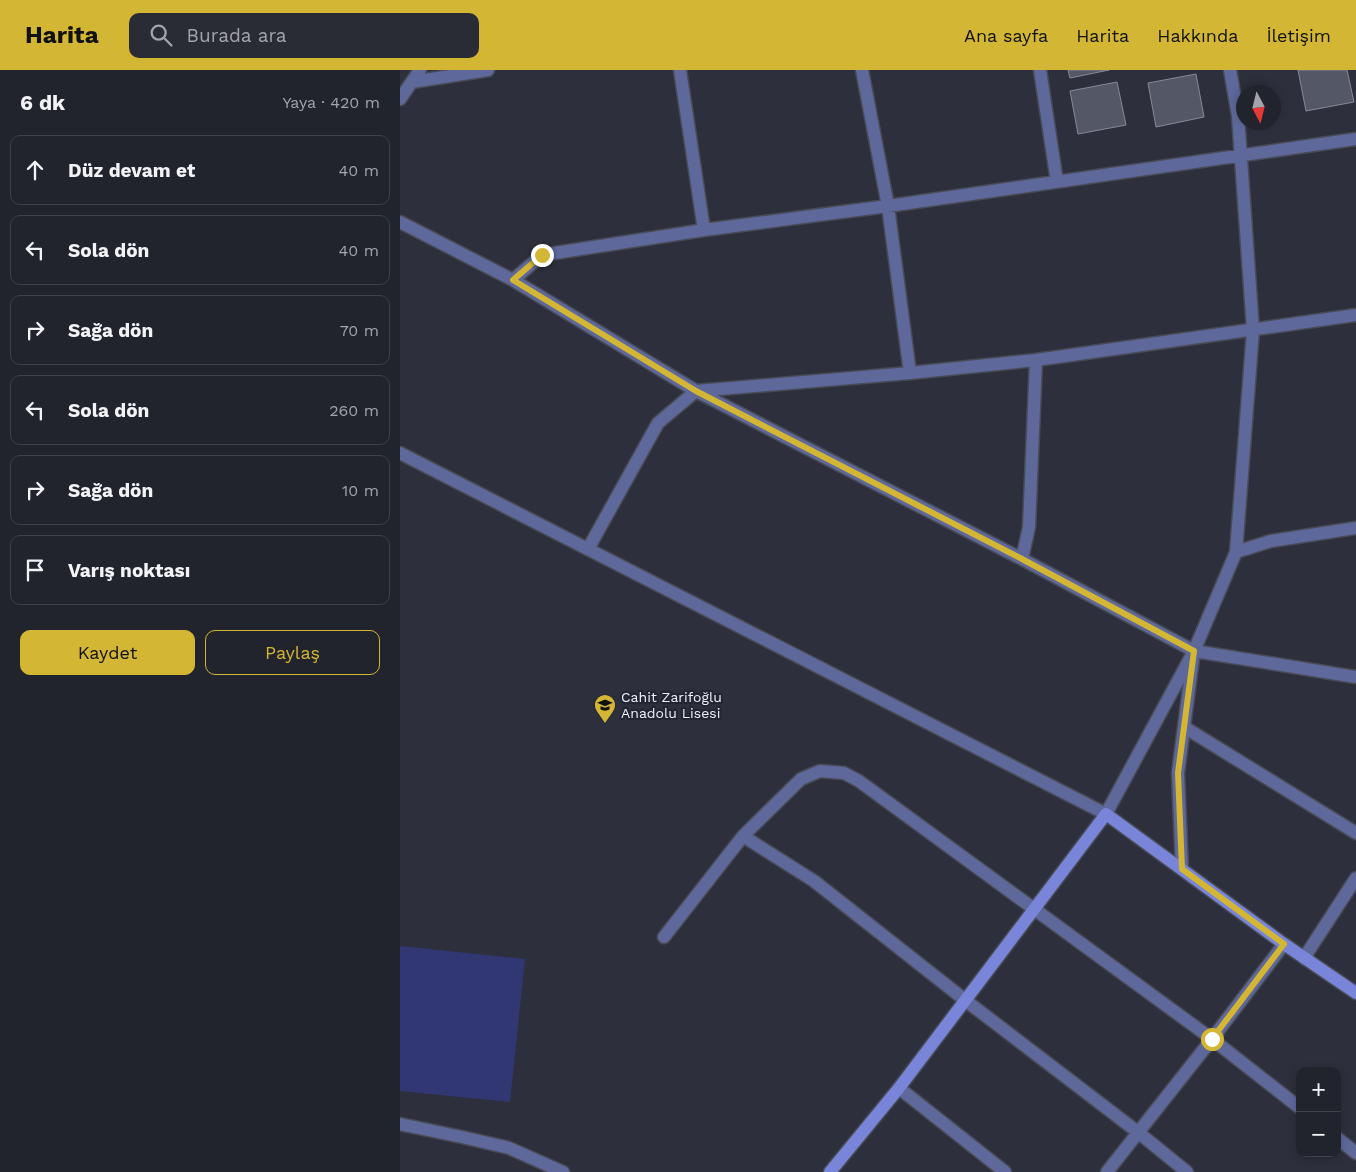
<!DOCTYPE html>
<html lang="tr">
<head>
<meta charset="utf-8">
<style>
	:root { --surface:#22242d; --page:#2a2c35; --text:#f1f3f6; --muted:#a2a4aa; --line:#3f4149; --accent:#d4b635 }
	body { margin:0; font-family:"Work Sans",sans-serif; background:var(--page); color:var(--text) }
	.controls { position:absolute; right:15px; bottom:15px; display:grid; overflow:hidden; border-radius:10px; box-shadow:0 2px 8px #0003 }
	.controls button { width:45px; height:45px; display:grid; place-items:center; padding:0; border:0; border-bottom:1px solid var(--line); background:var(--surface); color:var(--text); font:25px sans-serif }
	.compass { position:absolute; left:836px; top:15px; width:45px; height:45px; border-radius:50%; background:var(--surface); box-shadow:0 2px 8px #0003; rotate:173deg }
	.stop { position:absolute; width:15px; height:15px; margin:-11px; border:4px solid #d4b635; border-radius:50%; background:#fff }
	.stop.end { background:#d4b635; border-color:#fff; box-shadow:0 1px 5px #0008 }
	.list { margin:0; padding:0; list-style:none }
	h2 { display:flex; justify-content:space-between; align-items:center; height:65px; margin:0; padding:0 20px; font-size:21px }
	h2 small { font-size:16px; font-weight:400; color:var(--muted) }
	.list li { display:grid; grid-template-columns:32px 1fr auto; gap:15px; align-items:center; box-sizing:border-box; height:70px; margin:0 10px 10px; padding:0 10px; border:1px solid var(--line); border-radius:10px }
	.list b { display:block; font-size:19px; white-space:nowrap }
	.list em { font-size:16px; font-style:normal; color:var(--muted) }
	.actions { display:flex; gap:10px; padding:15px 20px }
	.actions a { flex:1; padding:11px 0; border:1px solid var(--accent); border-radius:10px; text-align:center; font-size:18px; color:var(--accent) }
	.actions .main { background:var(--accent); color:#111 }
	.icon { flex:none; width:28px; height:28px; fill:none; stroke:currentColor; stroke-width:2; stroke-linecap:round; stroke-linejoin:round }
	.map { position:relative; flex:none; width:956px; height:1102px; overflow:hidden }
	header { display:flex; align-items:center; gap:30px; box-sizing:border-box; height:70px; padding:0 25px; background:var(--accent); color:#111 }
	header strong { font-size:24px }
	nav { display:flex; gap:28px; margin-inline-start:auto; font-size:18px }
	.search { width:350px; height:45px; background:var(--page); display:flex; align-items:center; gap:12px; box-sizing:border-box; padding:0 18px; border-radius:10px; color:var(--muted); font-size:19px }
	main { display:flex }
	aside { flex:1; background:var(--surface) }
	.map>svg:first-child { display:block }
	.green { fill:#313773 }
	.building { fill:#545765; stroke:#868a99 }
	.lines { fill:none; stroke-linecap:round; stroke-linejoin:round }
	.street-casing { stroke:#484b56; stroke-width:15 }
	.secondary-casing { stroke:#484b56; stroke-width:15 }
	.street { stroke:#5e689b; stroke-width:12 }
	.secondary { stroke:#7885d8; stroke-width:12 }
	.route { stroke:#d4b635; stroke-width:6 }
	.labels { text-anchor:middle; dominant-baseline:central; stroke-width:4.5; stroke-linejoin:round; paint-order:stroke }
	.poi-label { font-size:14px; fill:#eef0f8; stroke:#232632; text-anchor:start }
</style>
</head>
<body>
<header>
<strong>Harita</strong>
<div class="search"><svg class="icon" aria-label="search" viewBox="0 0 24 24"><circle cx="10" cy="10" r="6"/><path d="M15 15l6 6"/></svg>Burada ara</div>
<nav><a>Ana sayfa</a><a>Harita</a><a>Hakkında</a><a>İletişim</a></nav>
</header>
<main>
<aside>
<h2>6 dk<small>Yaya · 420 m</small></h2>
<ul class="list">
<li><svg class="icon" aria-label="ahead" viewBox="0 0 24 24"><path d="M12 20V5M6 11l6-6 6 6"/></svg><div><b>Düz devam et</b></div><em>40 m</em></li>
<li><svg class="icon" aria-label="left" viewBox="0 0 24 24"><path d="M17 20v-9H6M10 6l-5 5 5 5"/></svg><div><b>Sola dön</b></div><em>40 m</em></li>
<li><svg class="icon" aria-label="right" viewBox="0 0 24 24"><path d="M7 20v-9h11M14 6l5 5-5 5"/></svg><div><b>Sağa dön</b></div><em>70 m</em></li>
<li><svg class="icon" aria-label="left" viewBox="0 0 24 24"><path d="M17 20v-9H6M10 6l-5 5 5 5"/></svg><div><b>Sola dön</b></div><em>260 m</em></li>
<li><svg class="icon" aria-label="right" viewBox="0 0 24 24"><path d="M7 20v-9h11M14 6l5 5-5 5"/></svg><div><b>Sağa dön</b></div><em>10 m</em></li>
<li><svg class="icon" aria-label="arrive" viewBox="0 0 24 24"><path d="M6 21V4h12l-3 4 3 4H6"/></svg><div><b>Varış noktası</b></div></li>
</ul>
<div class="actions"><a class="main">Kaydet</a><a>Paylaş</a></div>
</aside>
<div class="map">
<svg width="956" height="1102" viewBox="0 0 956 1102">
	<rect width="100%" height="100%" fill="#2d303c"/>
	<path class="green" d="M0 876 125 889 110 1032 0 1021Z"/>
	<path class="building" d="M668 0H709L670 8Z
		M898 0H947L954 32 906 41Z
		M796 4 804 47 756 57 748 13Z
		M717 12 726 55 678 64 670 21Z"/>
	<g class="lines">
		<g class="street-casing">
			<path id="street" d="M280 0 304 160
				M462 0 488 136 510 303
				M640 0 657 112
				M12 12 88 0
				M0 29 20 0
				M0 152 113 210 296 321 622 489 794 581 956 607
				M113 210 142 185 304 160 488 136 956 69
				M0 383 706 744 794 581
				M188 479 258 353 296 321 510 303 636 290 956 245
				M836 482 871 471 956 458
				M622 489 629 457 636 290
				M784 657 956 763
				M343 766 414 811 565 930 739 1063 787 1102
				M782 799 778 703 784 657 794 581 836 482 853 260 838 46 830 0
				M264 867 343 766 401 709 420 701 444 703 459 711 812 969 900 1038
				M904 888 956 808
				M499 1018 605 1102
				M0 1054 62 1067 109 1078 163 1102
				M937 1068 956 1083
				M707 1102 812 969 884 874"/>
		</g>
		<g class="secondary-casing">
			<path id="secondary" d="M430 1102 499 1018 706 744 884 874 956 923"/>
		</g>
		<use href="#street" class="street"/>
		<use href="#secondary" class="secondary"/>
	</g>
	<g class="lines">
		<path class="route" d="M142 185 113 210 296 321 622 489 794 581 778 703 782 799 884 874 812 969"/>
	</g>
	<defs>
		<g id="school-pin" transform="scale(1.125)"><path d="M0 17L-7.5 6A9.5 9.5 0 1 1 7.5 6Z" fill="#d4b635" stroke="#232632"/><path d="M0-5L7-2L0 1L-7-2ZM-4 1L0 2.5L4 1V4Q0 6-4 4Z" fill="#111"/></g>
	</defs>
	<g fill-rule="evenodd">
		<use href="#school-pin" x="205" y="635"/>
	</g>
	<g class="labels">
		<g class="poi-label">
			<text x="221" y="627">Cahit Zarifoğlu<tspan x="221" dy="16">Anadolu Lisesi</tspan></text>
		</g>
	</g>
</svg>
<div class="controls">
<button>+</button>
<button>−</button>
</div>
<svg class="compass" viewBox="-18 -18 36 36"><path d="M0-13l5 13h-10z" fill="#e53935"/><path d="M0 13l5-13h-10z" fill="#a2a4aa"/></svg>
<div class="stop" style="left:812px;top:969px"></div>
<div class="stop end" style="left:142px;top:185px"></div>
</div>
</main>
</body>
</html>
